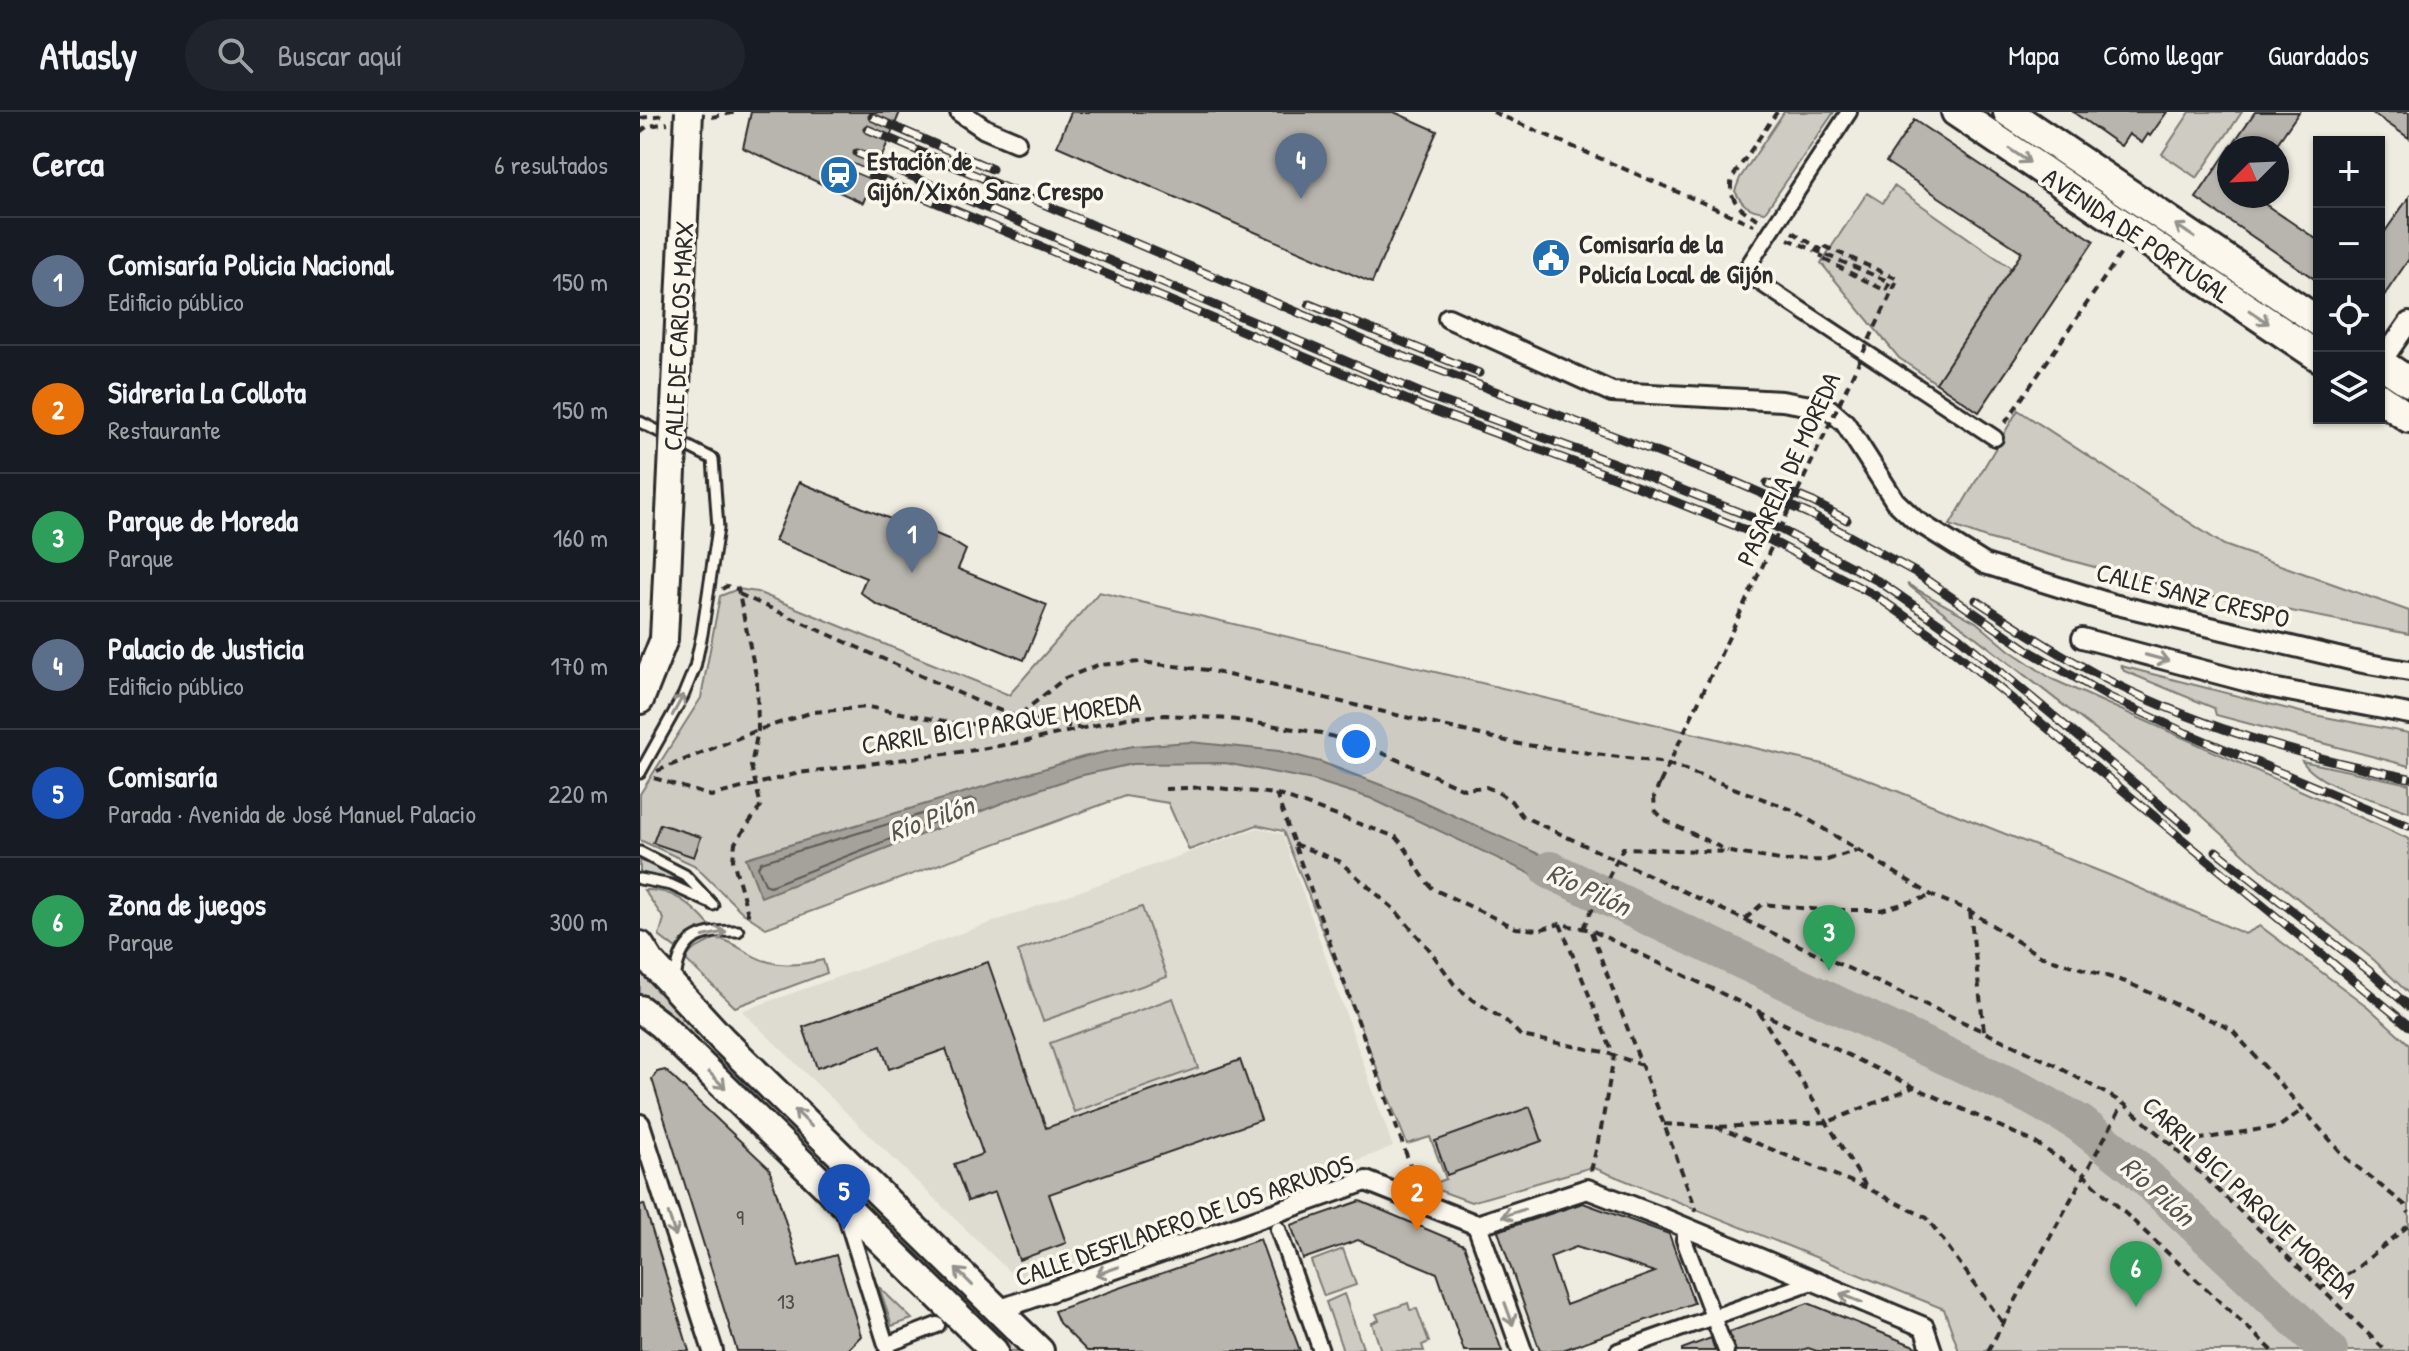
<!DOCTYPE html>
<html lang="es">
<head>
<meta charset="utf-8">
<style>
	:root { --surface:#171b24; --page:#20242c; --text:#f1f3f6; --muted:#9ea1a6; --line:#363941; --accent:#1f6fb2 }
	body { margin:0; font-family:"Patrick Hand",sans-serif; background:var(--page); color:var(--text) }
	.controls { position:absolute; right:24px; top:24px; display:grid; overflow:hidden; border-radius:0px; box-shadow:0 2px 6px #0004 }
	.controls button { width:72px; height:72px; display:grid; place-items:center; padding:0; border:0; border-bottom:2px solid var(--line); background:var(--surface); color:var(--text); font:40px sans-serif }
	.compass { position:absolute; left:1577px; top:24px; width:72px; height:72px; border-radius:50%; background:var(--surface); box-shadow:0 2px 6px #0004; rotate:246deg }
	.you { position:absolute; left:716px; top:632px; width:28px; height:28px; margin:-20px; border:6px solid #fff; border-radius:50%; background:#1a73e8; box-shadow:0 0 0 12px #1a73e833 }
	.badge { display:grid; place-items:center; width:52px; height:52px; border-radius:50%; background:var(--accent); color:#fff; font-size:26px; font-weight:700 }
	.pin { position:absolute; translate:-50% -66px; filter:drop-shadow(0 2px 4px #0008) }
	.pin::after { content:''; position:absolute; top:42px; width:28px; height:24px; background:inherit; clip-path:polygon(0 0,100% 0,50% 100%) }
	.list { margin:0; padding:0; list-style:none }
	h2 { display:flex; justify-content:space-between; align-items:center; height:104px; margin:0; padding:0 32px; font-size:34px }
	h2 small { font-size:26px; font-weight:400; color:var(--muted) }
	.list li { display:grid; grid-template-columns:52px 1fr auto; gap:24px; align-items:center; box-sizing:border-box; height:128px; padding:0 32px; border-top:2px solid var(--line) }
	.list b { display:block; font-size:30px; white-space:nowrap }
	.list p { margin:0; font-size:26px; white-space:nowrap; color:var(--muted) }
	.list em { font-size:26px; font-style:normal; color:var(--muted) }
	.icon { flex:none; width:44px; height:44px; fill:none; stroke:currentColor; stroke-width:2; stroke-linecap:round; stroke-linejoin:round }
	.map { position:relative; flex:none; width:1769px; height:1239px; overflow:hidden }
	header { display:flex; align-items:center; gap:48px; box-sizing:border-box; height:112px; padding:0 40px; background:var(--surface); border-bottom:2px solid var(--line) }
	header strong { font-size:38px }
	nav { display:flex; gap:44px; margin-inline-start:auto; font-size:28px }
	.search { width:560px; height:72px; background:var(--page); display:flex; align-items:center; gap:20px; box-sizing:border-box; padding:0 28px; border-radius:44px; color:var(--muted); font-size:30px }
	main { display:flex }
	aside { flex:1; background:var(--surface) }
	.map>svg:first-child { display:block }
	.built { fill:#dedbd1 }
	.green { fill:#cecbc2; stroke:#7c7b76; stroke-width:2 }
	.water { fill:#a4a29a; stroke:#74726e; stroke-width:2 }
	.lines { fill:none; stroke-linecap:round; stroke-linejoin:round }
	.shore { stroke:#5b5b57; stroke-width:2 }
	.river { stroke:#a4a29a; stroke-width:38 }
	.building { fill:#b8b5ae; stroke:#2b2b2b; stroke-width:2; fill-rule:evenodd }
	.service-casing { stroke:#2b2b2b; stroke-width:15 }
	.pedestrian-casing { stroke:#2b2b2b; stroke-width:20 }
	.minor-casing { stroke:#2b2b2b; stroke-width:24 }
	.secondary-casing { stroke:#2b2b2b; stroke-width:32 }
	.primary-casing { stroke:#2b2b2b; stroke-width:34 }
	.path { stroke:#2b2b2b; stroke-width:4; stroke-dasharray:8 6; stroke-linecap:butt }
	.service { stroke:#fbf7ec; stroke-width:9 }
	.pedestrian { stroke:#fbf7ec; stroke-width:14 }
	.minor { stroke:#fbf7ec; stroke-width:18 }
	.secondary { stroke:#fbf7ec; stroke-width:26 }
	.primary { stroke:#fbf7ec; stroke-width:28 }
	.rail-casing { stroke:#2b2b2b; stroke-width:9 }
	.rail { stroke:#fbf7ec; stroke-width:6; stroke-dasharray:18; stroke-linecap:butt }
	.secondary-bridge-casing { stroke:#2b2b2b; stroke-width:32; stroke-linecap:butt }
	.path-bridge { stroke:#2b2b2b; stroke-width:4; stroke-dasharray:8 6; stroke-linecap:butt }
	.secondary-bridge { stroke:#fbf7ec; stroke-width:26 }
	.oneway { stroke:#93918c }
	.labels { text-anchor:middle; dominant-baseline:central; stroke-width:7; stroke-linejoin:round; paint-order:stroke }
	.number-label { font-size:22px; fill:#4e4e4c }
	.poi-label { font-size:26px; font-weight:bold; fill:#2b2b2b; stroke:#fbf7ec; text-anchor:start }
	.street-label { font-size:26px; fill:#2b2b2b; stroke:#fbf7ec }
	.water-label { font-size:28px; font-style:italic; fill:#555552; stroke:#fbf7ec }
</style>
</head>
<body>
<header>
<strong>Atlasly</strong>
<div class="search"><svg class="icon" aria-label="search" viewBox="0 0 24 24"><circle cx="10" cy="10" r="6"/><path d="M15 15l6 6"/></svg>Buscar aquí</div>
<nav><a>Mapa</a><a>Cómo llegar</a><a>Guardados</a></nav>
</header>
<main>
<aside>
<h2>Cerca<small>6 resultados</small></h2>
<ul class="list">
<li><span class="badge" style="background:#5c6f8a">1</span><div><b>Comisaría Policia Nacional</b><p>Edificio público</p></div><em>150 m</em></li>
<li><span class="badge" style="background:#e8710a">2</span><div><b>Sidreria La Collota</b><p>Restaurante</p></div><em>150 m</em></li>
<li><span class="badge" style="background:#2e9e5b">3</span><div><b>Parque de Moreda</b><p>Parque</p></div><em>160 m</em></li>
<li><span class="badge" style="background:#5c6f8a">4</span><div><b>Palacio de Justicia</b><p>Edificio público</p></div><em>170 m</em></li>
<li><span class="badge" style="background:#1a4fb4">5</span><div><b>Comisaría</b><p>Parada · Avenida de José Manuel Palacio</p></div><em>220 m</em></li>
<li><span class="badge" style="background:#2e9e5b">6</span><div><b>Zona de juegos</b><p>Parque</p></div><em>300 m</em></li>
</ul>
</aside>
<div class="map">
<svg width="1769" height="1239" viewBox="0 0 1769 1239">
	<rect width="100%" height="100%" fill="#eeebe0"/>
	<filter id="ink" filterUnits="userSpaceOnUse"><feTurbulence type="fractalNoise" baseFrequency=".0125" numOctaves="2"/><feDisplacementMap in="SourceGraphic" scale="16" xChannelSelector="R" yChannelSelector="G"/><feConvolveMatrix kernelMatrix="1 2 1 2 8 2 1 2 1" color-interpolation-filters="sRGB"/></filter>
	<g filter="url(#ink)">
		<path class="built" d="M618 716 642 722 753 1035 381 1171 102 899Z"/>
		<path class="green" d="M1144 0H1194L1125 100C1108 98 1102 93 1095 79L1100 66Z
			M1550 0H1602L1557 66 1522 42Z
			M1254 74 1371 156 1296 271 1259 246 1181 151 1227 81 1243 91Z
			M1378 298 1584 433 1769 499V522L1533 476 1346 426 1310 413Z
			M1267 472 1336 510 1369 538 1412 567 1769 727V882L1734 848 1621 757 1538 682Z
			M98 477 117 480 369 583 459 480 1199 656 1469 763 1605 822 1620 814 1728 895 1769 932V1239H1319L1304 1197 952 1055 831 1090 787 1074 806 1067 790 1025 767 1032 643 719 617 713 549 738 528 691 485 684 126 816 103 801 54 753 0 728V682L61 586 80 484Z
			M1481 554 1664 601 1769 621V654L1576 603 1574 596 1484 559Z
			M1662 649 1769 672V700C1737 687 1681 677 1662 649Z
			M0 748 26 760 41 771 0 760Z
			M4 778C33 777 51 792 70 814L43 828 36 837 19 824 24 807Z
			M502 795 527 865 403 909 378 839Z
			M76 826C89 828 99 836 110 842 134 856 156 854 183 848L187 861 95 895 45 847 53 838Z
			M0 857 32 893 388 1239H365L0 886Z
			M533 886 558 956 434 1000 410 931Z
			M703 1137 716 1173 684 1184 671 1149Z
			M239 1175 272 1207 252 1214Z
			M704 1182 723 1236 703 1239 686 1190Z
			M768 1191 770 1198 777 1197 789 1230 782 1233 784 1239H741L732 1211 739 1208 736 1202Z"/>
		<path class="water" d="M550 630 639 639 681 650 775 686 960 770 950 790 730 686 673 668 585 651 492 652 439 664 388 681 121 785 106 746 443 645 493 634Z"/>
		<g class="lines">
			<path class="shore" d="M332 687 337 689 335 694 130 774 125 772 118 755 121 750Z"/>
			<path class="river" d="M910 758 1389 983 1439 1011 1494 1054 1689 1239"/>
		</g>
		<path class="building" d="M111 0H260L223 91 103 36Z
			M431 0H754L797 19 732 171 417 34Z
			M1433 0H1527L1510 24 1508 22 1502 31 1489 22 1481 34Z
			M1615 0H1659L1634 36H1590Z
			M1731 0H1769V26Z
			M1274 8 1454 129 1339 300 1296 271 1382 140 1246 50Z
			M1589 37V84H1613L1679 129V170L1556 86Z
			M1769 85V147L1739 191V128Z
			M159 370 248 406 270 411 308 427 326 438 318 457 407 493 384 548 295 512 276 508 236 492 220 480 226 466 135 429Z
			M20 712 61 725 54 745 13 731Z
			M348 850 406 1016 600 948 621 1008 409 1082 426 1131 379 1148 355 1080 328 1089 314 1052 343 1042 306 937 249 957 241 934 177 956 163 915Z
			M25 958 129 1056 159 1154 196 1143 221 1224 206 1239H97L12 967 17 960Z
			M890 995 902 1029 807 1063 795 1029Z
			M720 1089 824 1133 862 1239H824L797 1161 718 1128 663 1147 651 1113Z
			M943 1091 1029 1122 1054 1191 920 1239H900L858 1119ZM936 1135 1015 1160 926 1193 910 1145Z
			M4 1092 37 1199 49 1239H0V1093Z
			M620 1127 660 1239H447L419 1211 414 1199Z
			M1168 1191 1279 1236V1239H1177L1168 1236 1159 1239H1096L1089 1220Z
			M1071 1226 1075 1239H1042V1237Z"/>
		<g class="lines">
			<g class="service-casing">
				<path id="service" d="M0 310 73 347 78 416 62 522 55 555 43 584 0 661
					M0 740 45 763 73 793
					M0 767 31 773 68 790
					M35 869C39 827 57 818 98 819"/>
			</g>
			<g class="pedestrian-casing">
				<path id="pedestrian" d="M1209 0 1104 160 1355 326
					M205 1101 248 1239
					M638 1117 681 1239
					M1046 1117 1044 1128 1086 1239
					M246 1233 297 1213
					M978 1239 1172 1170"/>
			</g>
			<g class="minor-casing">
				<path id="minor" d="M320 0 345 17 376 30
					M808 206 972 280 1142 289 1189 297 1205 311 1255 389 1275 408 1345 452 1473 492 1723 551 1769 559
					M1739 253 1769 210
					M1442 526 1627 575 1769 602
					M0 1012 73 1239
					M837 1113 882 1239
					M358 1198 726 1069 837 1113 947 1077 1023 1106 1284 1215 1292 1239"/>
			</g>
			<g class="secondary-casing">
				<path id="secondary" d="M0 588 24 527
					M0 833 10 849 83 928 400 1239
					M0 897 21 913 354 1239"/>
			</g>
			<g class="primary-casing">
				<path id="primary" d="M1316 0 1679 245
					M1368 0 1679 210
					M1739 250 1769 270
					M1739 285 1769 306"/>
			</g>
			<path class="path" d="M853 0 1114 113
				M72 5 98 0
				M0 6 25 3
				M0 20 8 14 28 11
				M1118 107C1100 98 1087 87 1092 66L1137 0
				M1152 120 1182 138
				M1148 127 1250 170 1246 179 1181 146
				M1365 311 1482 140
				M82 477 87 474 98 477 117 568 118 618 111 654 121 694 95 731 93 748 110 809
				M99 482 341 591 377 605 439 616
				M17 659 118 618 173 600 228 595 321 612H341L377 605 425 566 458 553 501 550 567 558 879 632 1026 651 1153 698 1293 784 1330 799 1400 844 1486 870 1591 917 1707 1047 1765 1093 1769 1101
				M14 666 71 684 159 661 335 638 387 629 487 606 526 603 590 607 681 621 733 637 824 677 846 675 856 679 871 689 882 704 1413 952 1483 991 1530 1032 1746 1239
				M1020 671 1014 684 1015 698 1024 708 1088 739
				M525 677 568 675 636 682 756 725C771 741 778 761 793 777L876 816 898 818 920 812
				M636 682 776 1069
				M654 732 699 749 754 797 789 837 814 872 829 885 866 909 881 924 964 940 1002 953
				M1330 799 1344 919
				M1105 807 1122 792 1181 798H1241L1291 784
				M943 816 983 736 1090 740 1146 749 1187 748 1217 738
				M951 820 1056 1097 1054 1100
				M1119 900 1227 1076
				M1024 1012 1076 1015 1188 1010 1274 975
				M1076 1015 1227 1076 1287 1106 1363 1211
				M1530 1032 1640 1014 1662 998
				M951 1059 961 1017 974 944 920 812 951 818 1274 975 1394 1030 1443 1062 1633 1239
				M1682 1175 1712 1160 1769 1113
				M1348 1239 1483 992"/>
			<use href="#service" class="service"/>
			<use href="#pedestrian" class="pedestrian"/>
			<use href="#minor" class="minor"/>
			<use href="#secondary" class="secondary"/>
			<use href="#primary" class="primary"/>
			<g class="rail-casing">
				<path id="rail" d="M232 5 352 57
					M227 17 744 237 1093 369 1169 402 1275 460 1391 540 1467 584 1546 621 1769 714
					M217 41 788 284 974 351 1134 414 1240 470 1319 525 1548 716
					M211 55 784 295 971 364 1128 427 1236 484 1309 535 1769 914
					M669 192 839 261
					M1127 371 1173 390 1207 408
					M1336 488C1375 514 1414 539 1456 562 1553 614 1662 644 1769 666
					M1576 739 1732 861 1769 895"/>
			</g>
			<use href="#rail" class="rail"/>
			<g class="secondary-bridge-casing">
				<path id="secondary-bridge" d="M24 527 49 0"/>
			</g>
			<path class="path-bridge" d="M1020 671 1258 167 1186 135 1181 146"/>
			<use href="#secondary-bridge" class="secondary-bridge"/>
		</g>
		<defs><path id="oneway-shaft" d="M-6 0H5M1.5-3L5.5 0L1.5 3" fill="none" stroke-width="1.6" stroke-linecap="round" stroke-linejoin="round" transform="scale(2)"/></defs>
		<g class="oneway">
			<use href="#oneway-shaft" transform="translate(1380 44) rotate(34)"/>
			<use href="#oneway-shaft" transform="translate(1545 119) rotate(-146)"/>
			<use href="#oneway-shaft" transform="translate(1619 205) rotate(34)"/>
			<use href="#oneway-shaft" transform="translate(1517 546) rotate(15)"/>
			<use href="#oneway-shaft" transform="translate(38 593) rotate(-62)"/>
			<use href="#oneway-shaft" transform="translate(75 822) rotate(-12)"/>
			<use href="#oneway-shaft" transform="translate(77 968) rotate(45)"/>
			<use href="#oneway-shaft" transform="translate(163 1006) rotate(-135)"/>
			<use href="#oneway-shaft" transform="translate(873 1101) rotate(162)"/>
			<use href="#oneway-shaft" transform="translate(32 1113) rotate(72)"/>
			<use href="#oneway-shaft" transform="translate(467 1159) rotate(161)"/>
			<use href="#oneway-shaft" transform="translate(324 1165) rotate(-135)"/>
			<use href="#oneway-shaft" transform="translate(1211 1186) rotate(-158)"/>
			<use href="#oneway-shaft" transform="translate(869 1202) rotate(70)"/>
		</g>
	</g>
	<defs>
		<g id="station-disc" transform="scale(2)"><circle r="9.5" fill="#1f6fb2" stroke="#fbf7ec"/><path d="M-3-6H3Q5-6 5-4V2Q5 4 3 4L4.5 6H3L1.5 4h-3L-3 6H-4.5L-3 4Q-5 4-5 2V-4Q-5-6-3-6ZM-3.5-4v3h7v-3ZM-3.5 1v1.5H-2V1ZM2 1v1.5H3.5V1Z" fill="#fff"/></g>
		<g id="civic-disc" transform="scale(2)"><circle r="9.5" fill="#1f6fb2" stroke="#fbf7ec"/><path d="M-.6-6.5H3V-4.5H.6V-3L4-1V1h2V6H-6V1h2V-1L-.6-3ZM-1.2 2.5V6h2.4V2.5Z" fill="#fff"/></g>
	</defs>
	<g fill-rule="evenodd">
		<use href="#station-disc" x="199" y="63"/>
		<use href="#civic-disc" x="911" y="146"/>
	</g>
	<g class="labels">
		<g class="number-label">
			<text x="100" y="1105">9</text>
			<text x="146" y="1189">13</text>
		</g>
		<g class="poi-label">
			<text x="227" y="48">Estación de<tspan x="227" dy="30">Gijón/Xixón Sanz Crespo</tspan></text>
			<text x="939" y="131">Comisaría de la<tspan x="939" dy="30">Policía Local de Gijón</tspan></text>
		</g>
		<g class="street-label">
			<text transform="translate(1497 123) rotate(34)">AVENIDA DE PORTUGAL</text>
			<text transform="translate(38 224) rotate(-87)">CALLE DE CARLOS MARX</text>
			<text transform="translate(1148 357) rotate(-65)">PASARELA DE MOREDA</text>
			<text transform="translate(1553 483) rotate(14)">CALLE SANZ CRESPO</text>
			<text transform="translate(361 611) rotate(-9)">CARRIL BICI PARQUE MOREDA</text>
			<text transform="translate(1610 1085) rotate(43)">CARRIL BICI PARQUE MOREDA</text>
			<text transform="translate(544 1108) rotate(-19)">CALLE DESFILADERO DE LOS ARRUDOS</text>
		</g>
		<g class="water-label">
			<text transform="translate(291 706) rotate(-19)">Río Pilón</text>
			<text transform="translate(949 777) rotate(25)">Río Pilón</text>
			<text transform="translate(1518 1079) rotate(42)">Río Pilón</text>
		</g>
	</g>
</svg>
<div class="controls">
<button>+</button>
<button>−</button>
<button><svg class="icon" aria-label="locate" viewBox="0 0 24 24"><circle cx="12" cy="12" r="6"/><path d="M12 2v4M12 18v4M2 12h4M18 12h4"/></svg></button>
<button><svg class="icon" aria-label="layers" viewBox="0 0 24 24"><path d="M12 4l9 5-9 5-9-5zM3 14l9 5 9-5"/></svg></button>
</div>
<svg class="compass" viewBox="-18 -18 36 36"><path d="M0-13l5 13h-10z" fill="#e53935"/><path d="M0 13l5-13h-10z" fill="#9ea1a6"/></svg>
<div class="you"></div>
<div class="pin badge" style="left:272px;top:461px;background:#5c6f8a">1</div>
<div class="pin badge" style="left:777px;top:1119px;background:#e8710a">2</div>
<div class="pin badge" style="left:1189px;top:859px;background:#2e9e5b">3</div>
<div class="pin badge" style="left:661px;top:87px;background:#5c6f8a">4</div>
<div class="pin badge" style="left:204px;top:1118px;background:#1a4fb4">5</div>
<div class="pin badge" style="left:1496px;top:1195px;background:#2e9e5b">6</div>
</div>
</main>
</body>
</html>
